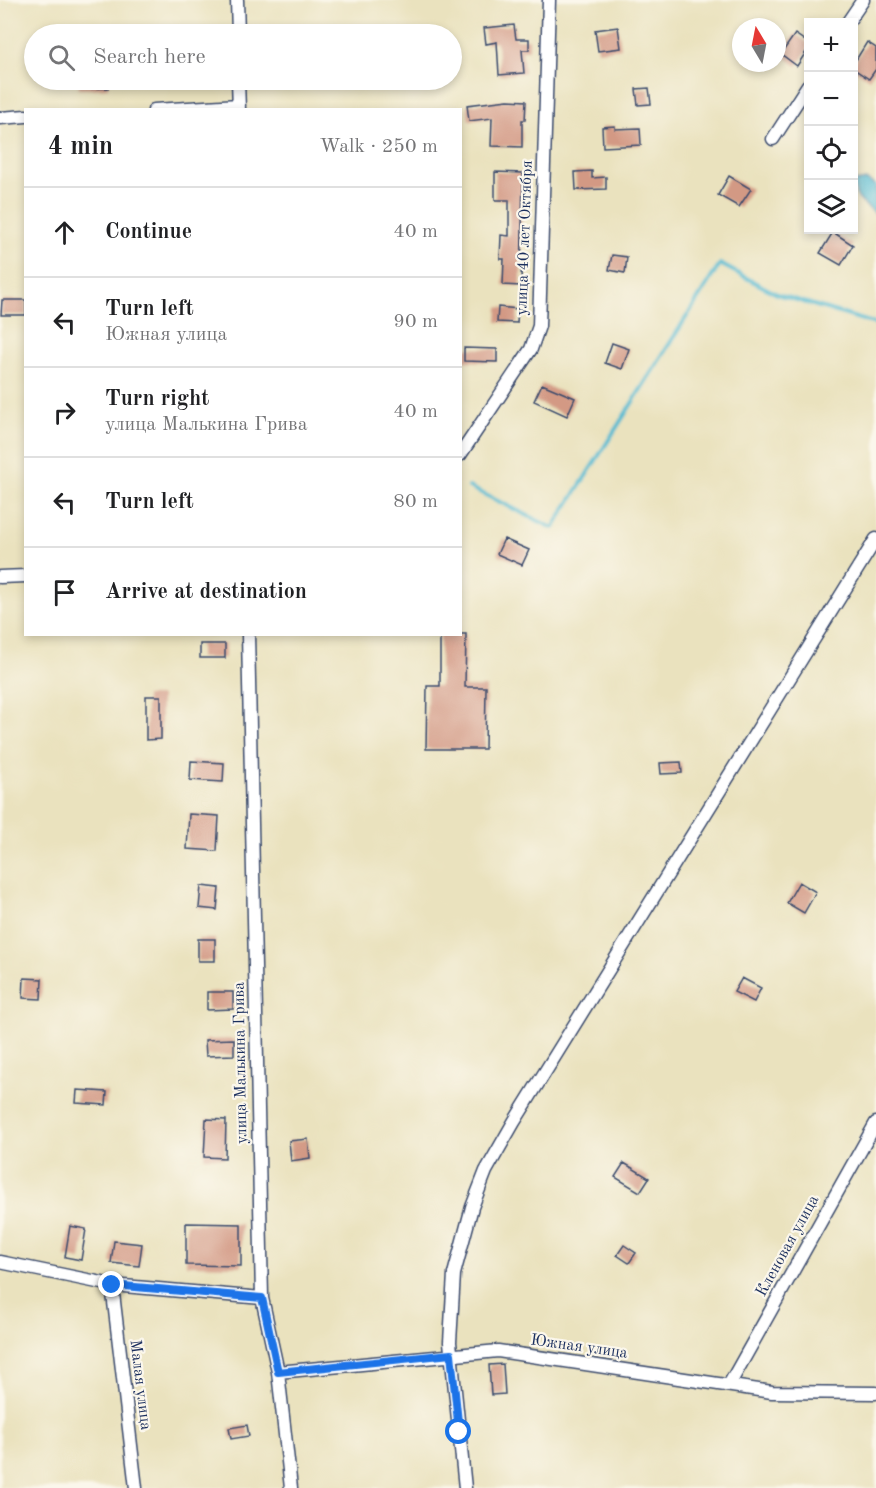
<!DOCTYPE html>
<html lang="en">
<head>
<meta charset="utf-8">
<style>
	:root { --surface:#fff; --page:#f2f2f2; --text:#202124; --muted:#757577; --line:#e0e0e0 }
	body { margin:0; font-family:"Old Standard TT",serif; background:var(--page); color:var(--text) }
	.controls { position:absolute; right:18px; top:18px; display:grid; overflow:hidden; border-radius:0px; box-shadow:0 3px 9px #0003 }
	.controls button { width:54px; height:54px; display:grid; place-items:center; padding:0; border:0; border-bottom:2px solid var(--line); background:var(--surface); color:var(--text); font:30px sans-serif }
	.compass { position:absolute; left:732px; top:18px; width:54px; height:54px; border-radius:50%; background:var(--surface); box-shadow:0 3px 9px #0003; rotate:350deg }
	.stop { position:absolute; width:18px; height:18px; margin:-14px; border:4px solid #1a73e8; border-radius:50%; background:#fff }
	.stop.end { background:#1a73e8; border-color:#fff; box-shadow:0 2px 6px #0008 }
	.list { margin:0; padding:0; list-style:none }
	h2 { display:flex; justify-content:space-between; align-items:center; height:78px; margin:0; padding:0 24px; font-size:26px }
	h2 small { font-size:20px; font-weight:400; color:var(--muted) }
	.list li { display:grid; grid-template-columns:39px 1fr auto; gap:18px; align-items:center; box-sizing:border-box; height:90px; padding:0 24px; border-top:2px solid var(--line) }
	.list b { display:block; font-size:22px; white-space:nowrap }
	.list p { margin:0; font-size:20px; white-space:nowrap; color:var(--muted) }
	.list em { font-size:20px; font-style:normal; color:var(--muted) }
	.icon { flex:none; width:33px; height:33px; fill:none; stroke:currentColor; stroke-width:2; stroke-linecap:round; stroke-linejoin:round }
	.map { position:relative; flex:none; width:876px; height:1488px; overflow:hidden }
	.search { position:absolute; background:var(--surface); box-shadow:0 3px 9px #0003; left:24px; top:24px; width:438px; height:66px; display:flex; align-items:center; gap:15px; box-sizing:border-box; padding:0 21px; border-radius:33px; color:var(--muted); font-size:22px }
	.panel { position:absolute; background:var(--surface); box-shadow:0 3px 9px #0003; left:24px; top:108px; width:438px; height:528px; border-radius:0px }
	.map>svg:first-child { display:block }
	.water { fill:#53bad1; stroke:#377498; stroke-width:1.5 }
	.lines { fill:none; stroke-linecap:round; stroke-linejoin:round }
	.stream { stroke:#53bad1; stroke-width:4 }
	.building { fill:#d39984 }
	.minor-casing { stroke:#3a4a6c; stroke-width:15 }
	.minor { stroke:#fff; stroke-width:12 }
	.route { stroke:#1a73e8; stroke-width:8 }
	.labels { text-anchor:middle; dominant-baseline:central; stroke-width:4.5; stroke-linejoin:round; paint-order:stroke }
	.street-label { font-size:16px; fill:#1b2f5e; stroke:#fbf7ec }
</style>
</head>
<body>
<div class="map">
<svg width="876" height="1488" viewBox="0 0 876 1488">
	<rect width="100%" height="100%" fill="#fbf7ec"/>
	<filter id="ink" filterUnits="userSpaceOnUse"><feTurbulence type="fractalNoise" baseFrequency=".0167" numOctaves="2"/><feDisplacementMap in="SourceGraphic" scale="12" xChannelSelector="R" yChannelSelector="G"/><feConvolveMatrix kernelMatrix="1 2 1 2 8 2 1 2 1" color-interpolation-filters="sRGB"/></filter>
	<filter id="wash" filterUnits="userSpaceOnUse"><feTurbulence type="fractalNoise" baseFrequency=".008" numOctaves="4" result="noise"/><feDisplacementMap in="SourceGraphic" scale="24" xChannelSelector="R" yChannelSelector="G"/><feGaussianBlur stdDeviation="1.35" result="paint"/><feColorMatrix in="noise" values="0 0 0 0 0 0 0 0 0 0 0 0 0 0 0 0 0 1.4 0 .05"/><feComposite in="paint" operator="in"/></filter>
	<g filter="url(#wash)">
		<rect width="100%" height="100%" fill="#eae2be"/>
		<path class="water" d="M867 180 876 186V214C865 205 852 198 855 182Z"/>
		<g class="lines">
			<path class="stream" d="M469 487 553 528 720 264 777 294 876 324"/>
		</g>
		<g id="blocks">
			<path class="building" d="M514 25 516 39H529V50H522L524 73 499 75 497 42 486 44 484 28Z
				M618 27 621 48 598 51 595 30Z
				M795 34 808 43V49L797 66 781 54Z
				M867 42 876 48V69L869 79 854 69V63Z
				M78 80H108V88L79 89Z
				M649 88 651 104 638 105 636 89Z
				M508 100 526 101 525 120H522V147L491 146 492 118 469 121 467 105Z
				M615 126V129L640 128 641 145 603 147 602 127Z
				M592 171V178L606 177V189L576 190 575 172Z
				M495 172 523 173 521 286 503 285 504 259H500L501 235 509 236V200H495Z
				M729 176 751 189 739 207 718 195Z
				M833 232 853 245 841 265 820 253Z
				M612 255 627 257 625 273 609 270Z
				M2 300H26V315H1Z
				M498 307 518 309 517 323 497 322Z
				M612 343 629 349 622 369 605 363Z
				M464 348 497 349V362L464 361Z
				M542 384 575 398 567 416 534 401Z
				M504 539 529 550 522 565 497 554Z
				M440 634H466L465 687H486L485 749H426L427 686H440Z
				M200 644H225V658H200Z
				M146 696H161V739L146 740Z
				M191 761 224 763 223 782 190 780Z
				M681 762 682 773 661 774 660 763Z
				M189 814 219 816 217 851 187 849Z
				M799 882 816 892 804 913 787 903Z
				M201 886 219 888 217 910 199 908Z
				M198 939H215V961H198Z
				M24 978 42 979 41 999 23 998Z
				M742 978 761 988 754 1002 734 992Z
				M207 992H233V1009L207 1010Z
				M234 1039V1055L206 1056 205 1040Z
				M77 1090 107 1092 106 1105 76 1103Z
				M206 1119 226 1120 225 1158 204 1157Z
				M308 1139 310 1158 291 1161 289 1141Z
				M624 1163 649 1178 640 1192 615 1177Z
				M186 1223 241 1224V1266L186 1265Z
				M70 1226 86 1229 81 1260 65 1257Z
				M114 1241 142 1244 139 1266 111 1263Z
				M624 1245 636 1253 629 1263 617 1255Z
				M503 1364 505 1394 491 1395 489 1365Z
				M247 1425 249 1436 231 1439 229 1428Z"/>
		</g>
	</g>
	<g filter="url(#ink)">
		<use href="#blocks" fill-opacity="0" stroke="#3a4a6c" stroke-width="1.5"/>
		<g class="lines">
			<g class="minor-casing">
				<path id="minor" d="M237 0 238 34
					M848 22 863 0
					M238 80 239 110
					M154 110 239 105
					M0 118 26 116
					M773 139 808 85
					M460 455 531 349 539 326 549 0
					M0 577 26 576
					M248 634 262 1298 278 1372 291 1488
					M0 1262 112 1285 262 1298
					M112 1285 136 1488
					M278 1372 498 1351 772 1392 876 1393
					M729 1385 876 1123
					M465 1488 450 1342 454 1274 472 1207 486 1171 514 1122 876 539"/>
			</g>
			<use href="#minor" class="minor"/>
		</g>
	</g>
	<g class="lines" filter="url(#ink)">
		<path class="route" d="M112 1285 262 1298 278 1372 451 1354 459 1432"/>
	</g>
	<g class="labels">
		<g class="street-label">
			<text transform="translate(525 238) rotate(-88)">улица 40 лет Октября</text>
			<text transform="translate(241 1063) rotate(-91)">улица Малькина Грива</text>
			<text transform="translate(788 1246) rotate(-61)">Кленовая улица</text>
			<text transform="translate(579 1347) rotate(8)">Южная улица</text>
			<text transform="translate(140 1385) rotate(83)">Малая улица</text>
		</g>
	</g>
</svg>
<div class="controls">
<button>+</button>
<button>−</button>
<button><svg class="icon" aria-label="locate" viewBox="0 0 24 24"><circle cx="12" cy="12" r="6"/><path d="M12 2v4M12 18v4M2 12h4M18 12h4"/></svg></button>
<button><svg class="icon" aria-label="layers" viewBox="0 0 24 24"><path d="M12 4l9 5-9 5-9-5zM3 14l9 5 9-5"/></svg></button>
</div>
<svg class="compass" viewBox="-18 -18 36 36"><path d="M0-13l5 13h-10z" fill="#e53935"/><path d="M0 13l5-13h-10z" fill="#757577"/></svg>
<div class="stop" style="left:459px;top:1432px"></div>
<div class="stop end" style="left:112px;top:1285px"></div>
<div class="search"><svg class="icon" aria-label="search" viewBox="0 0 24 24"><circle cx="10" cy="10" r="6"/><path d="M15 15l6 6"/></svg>Search here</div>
<section class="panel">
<h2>4 min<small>Walk · 250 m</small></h2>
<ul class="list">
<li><svg class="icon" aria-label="ahead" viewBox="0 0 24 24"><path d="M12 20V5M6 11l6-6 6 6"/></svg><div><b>Continue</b></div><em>40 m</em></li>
<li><svg class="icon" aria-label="left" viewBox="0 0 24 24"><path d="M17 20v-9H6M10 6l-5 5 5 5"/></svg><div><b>Turn left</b><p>Южная улица</p></div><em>90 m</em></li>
<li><svg class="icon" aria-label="right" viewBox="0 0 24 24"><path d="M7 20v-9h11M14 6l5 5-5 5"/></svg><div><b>Turn right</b><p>улица Малькина Грива</p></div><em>40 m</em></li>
<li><svg class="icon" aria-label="left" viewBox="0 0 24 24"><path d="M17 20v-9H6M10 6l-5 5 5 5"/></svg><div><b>Turn left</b></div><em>80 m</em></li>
<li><svg class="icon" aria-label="arrive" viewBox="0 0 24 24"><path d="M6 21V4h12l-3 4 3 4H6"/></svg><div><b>Arrive at destination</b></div></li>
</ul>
</section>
</div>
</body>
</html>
